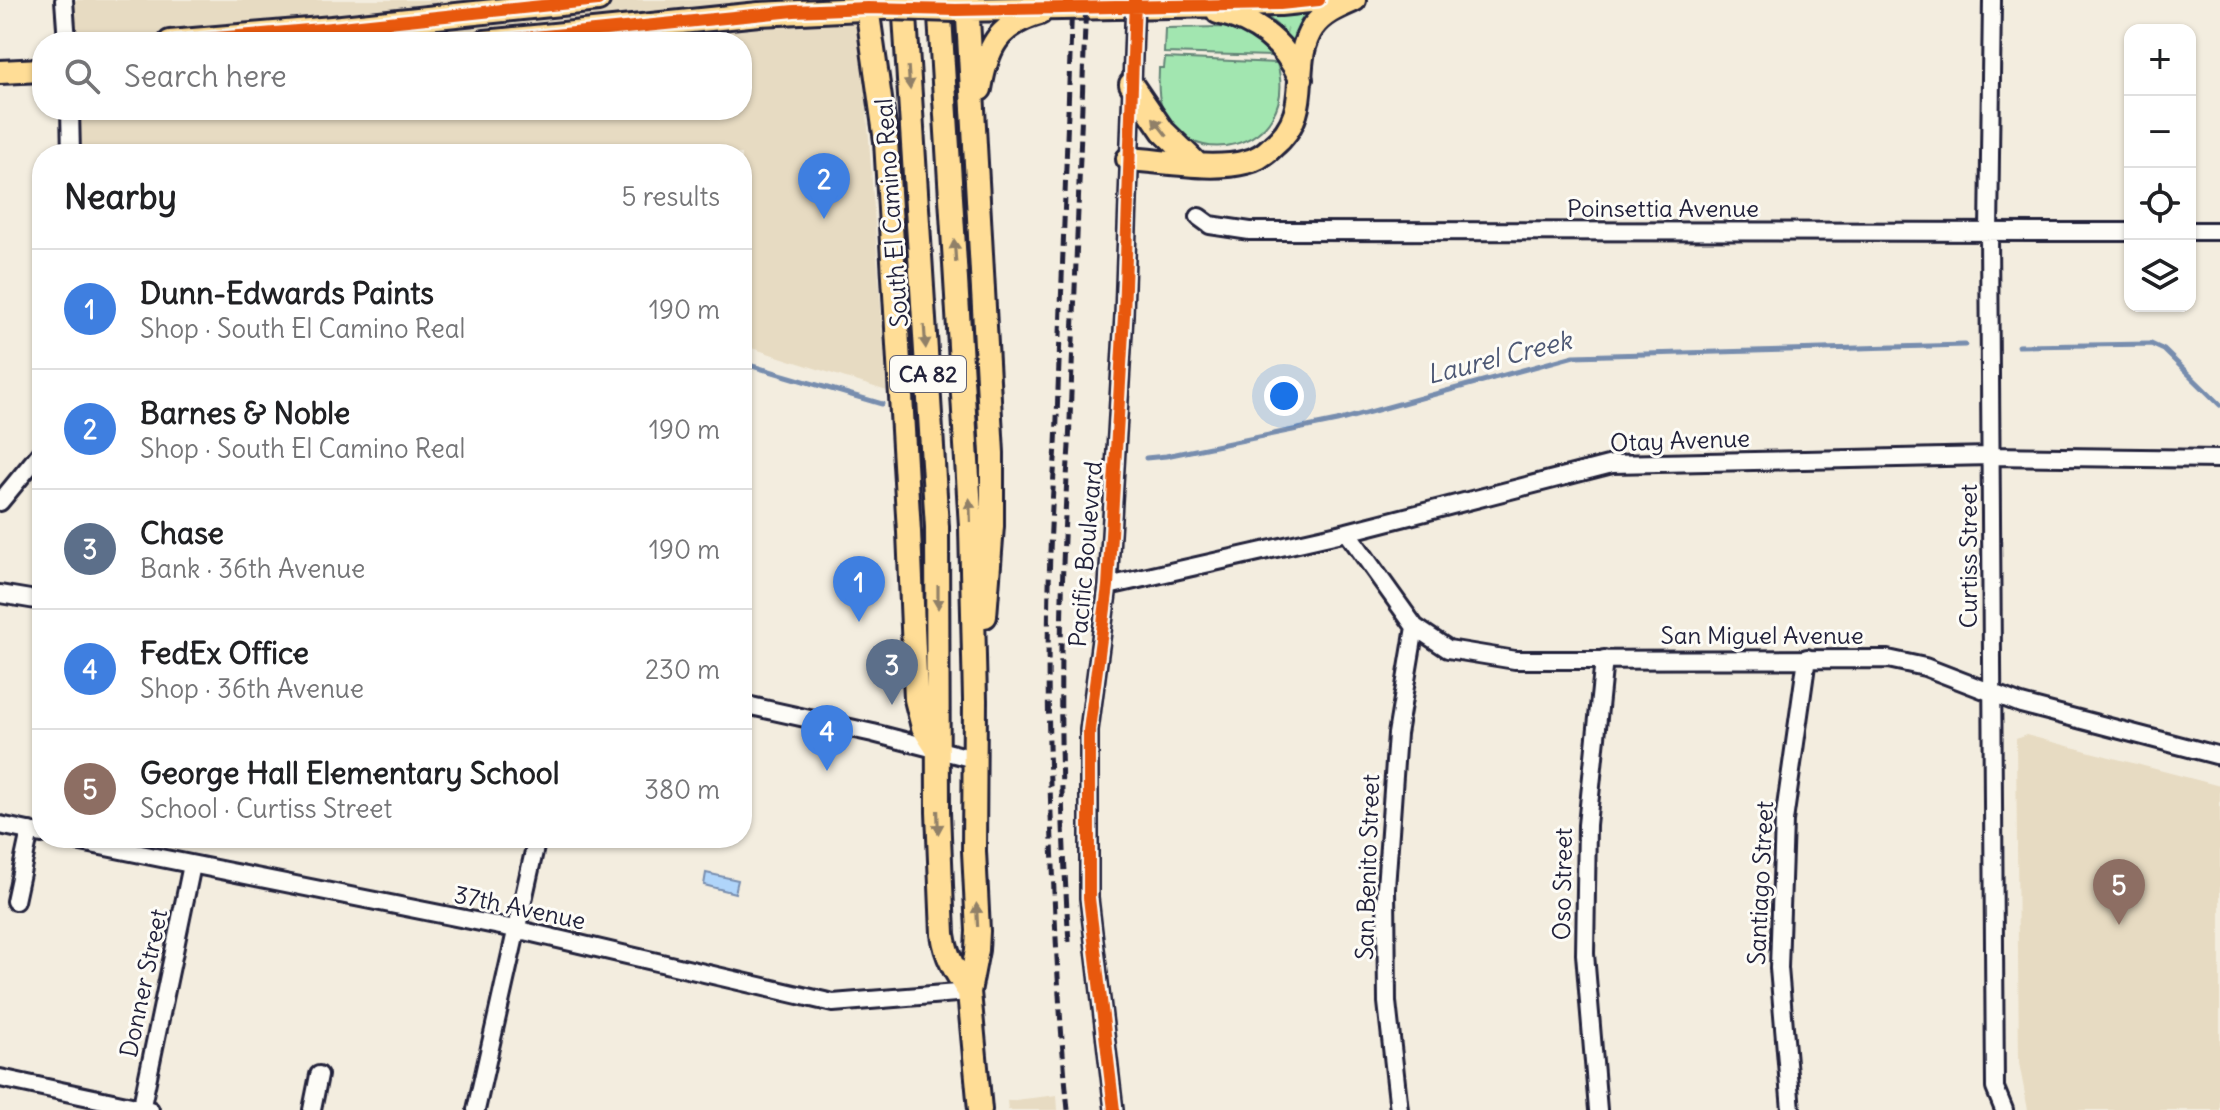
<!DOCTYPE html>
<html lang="en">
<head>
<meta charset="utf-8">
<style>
	:root { --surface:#fff; --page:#f2f2f2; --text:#202124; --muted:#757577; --line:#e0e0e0; --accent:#111827 }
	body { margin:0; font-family:Delius,sans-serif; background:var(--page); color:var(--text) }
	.controls { position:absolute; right:24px; top:24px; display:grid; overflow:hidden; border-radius:16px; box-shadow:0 2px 6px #0004 }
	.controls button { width:72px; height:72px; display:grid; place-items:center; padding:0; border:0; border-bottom:2px solid var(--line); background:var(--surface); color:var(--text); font:40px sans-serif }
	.you { position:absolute; left:1284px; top:396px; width:28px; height:28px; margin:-20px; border:6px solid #fff; border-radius:50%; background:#1a73e8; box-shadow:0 0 0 12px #1a73e833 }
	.badge { display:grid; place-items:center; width:52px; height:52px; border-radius:50%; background:var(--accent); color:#fff; font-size:26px; font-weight:700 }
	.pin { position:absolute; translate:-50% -66px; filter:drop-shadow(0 2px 4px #0008) }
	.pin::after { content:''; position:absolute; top:42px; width:28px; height:24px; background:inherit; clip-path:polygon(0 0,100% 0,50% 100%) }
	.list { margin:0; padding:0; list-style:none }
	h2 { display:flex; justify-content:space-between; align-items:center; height:104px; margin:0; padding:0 32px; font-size:34px }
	h2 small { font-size:26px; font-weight:400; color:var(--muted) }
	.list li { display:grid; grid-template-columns:52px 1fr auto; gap:24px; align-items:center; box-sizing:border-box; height:120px; padding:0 32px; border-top:2px solid var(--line) }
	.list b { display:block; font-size:30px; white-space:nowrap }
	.list p { margin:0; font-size:26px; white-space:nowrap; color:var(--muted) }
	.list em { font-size:26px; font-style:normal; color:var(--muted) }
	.icon { flex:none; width:44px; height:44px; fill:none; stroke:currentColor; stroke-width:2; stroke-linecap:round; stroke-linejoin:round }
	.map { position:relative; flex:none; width:2220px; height:1110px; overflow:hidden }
	.search { position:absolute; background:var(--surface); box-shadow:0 2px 6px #0004; left:32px; top:32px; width:720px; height:88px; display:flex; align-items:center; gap:20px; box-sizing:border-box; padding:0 28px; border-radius:32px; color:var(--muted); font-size:30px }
	.panel { position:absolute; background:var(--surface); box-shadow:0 2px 6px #0004; left:32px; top:144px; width:720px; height:704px; border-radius:32px }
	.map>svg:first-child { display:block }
	.built { fill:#e7dbc2 }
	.grass { fill:url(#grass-tufts); stroke:#628476; stroke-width:2 }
	.garden { fill:#a2e6b0; stroke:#628476; stroke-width:2 }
	.water { fill:#b0d5fa; stroke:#778dae; stroke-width:2 }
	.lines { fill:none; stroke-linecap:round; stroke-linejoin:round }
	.stream { stroke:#778dae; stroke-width:5 }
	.minor-casing { stroke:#22223b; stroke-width:22 }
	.major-casing { stroke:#22223b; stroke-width:28 }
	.minor { stroke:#fdfcf7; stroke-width:16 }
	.major { stroke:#ffdd96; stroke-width:22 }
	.rail { stroke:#22223b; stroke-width:5; stroke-dasharray:12 6; stroke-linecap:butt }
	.minor-bridge-casing { stroke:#22223b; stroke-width:22; stroke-linecap:butt }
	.major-bridge-casing { stroke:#22223b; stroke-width:28; stroke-linecap:butt }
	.minor-bridge { stroke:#fdfcf7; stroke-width:16 }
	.major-bridge { stroke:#ffdd96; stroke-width:22 }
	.cycleway-casing { stroke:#fdfcf7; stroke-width:17 }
	.cycleway { stroke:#e8590c; stroke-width:12 }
	.oneway { fill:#908068 }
	.labels { text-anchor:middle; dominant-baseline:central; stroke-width:6; stroke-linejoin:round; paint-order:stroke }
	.shield { fill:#fdfcf7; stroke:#646373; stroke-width:2 }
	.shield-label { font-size:22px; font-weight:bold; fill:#22223b }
	.street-label { font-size:24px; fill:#22223b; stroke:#fdfcf7 }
	.water-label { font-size:26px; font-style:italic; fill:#4d5874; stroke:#fdfcf7 }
</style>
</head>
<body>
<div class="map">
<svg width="2220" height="1110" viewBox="0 0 2220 1110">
	<defs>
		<pattern id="grass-tufts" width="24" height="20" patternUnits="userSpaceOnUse" patternTransform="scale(2)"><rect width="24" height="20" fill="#a2e6b0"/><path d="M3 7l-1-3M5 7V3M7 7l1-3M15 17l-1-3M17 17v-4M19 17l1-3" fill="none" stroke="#8bc598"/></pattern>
	</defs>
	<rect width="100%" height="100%" fill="#f3eddf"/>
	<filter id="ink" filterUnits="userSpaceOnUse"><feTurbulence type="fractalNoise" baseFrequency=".0125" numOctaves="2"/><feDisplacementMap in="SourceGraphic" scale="16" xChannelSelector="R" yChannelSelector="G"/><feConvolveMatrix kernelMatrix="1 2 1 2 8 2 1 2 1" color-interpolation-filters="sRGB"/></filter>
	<g filter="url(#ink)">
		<path class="built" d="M63 0H859L887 391 742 345V154H76L72 110H742V42H66Z
			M2026 735 2220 786V1110H2028L2019 1063 2016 739Z
			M1057 1095 1058 1110H1008L1007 1101Z"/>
		<path class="grass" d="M1308 11 1300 22 1291 47 1278 26 1264 14Z"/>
		<path class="garden" d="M1223 27C1245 30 1259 39 1272 56L1164 53 1165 28Z
			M1165 58 1277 63C1302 151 1181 177 1161 104 1157 92 1159 80 1159 68H1164Z"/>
		<path class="water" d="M706 873 738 880 735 893 704 885Z"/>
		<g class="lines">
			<path class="stream" d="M2018 346 2151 344 2164 350 2220 405
				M742 363 882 404
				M1146 458 1166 456 1337 421 1574 356 1965 345"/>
			<g class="minor-casing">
				<path id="minor" d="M64 0 67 42
					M1992 0 1989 233 1995 1088 2004 1110
					M70 110 71 154
					M1199 217 1210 225 1250 231 2130 232
					M2190 231H2220
					M0 502 42 451
					M1347 532 1415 627 1448 649 1515 660 1888 659 1925 667 2021 704 2220 756
					M1108 586 1347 532 1612 464 1991 456 2220 459
					M0 594 42 601
					M742 704 873 733 974 759
					M0 825 42 834
					M61 838 515 929 833 1003 969 992
					M15 901 30 831
					M0 1078 150 1110
					M141 1110 192 865
					M312 1110 319 1075
					M476 1110 537 838
					M1114 1110 1089 898V730L1108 586 1124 315 1134 27
					M1399 1110 1387 1002 1386 888 1397 734 1415 627
					M1598 1110 1585 954 1587 825 1604 659
					M1791 1110 1779 968 1784 821 1807 658"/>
			</g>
			<g class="major-casing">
				<path id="major" d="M866 0 886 141 909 532 916 699 923 727 937 749
					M904 0 937 527 938 812 943 934C946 957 956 973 969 992
					M939 0 971 527 975 700 974 851 978 931 977 950 969 992 980 1110
					M967 0 992 453V526L985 616
					M956 10 1280 4 1319 0
					M1218 12C1257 21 1284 42 1301 79
					M170 42 332 28 598 0
					M485 42 759 14 882 8
					M0 72 42 70
					M1131 84 1163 131 1197 164
					M980 89C987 48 997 25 1040 13
					M1128 159C1163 161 1213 171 1246 162 1256 160 1265 154 1272 147 1317 110 1287 66 1313 27 1323 13 1338 7 1354 0"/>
			</g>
			<use href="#minor" class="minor"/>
			<use href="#major" class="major"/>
			<path class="rail" d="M1069 942C1058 778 1058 611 1069 446L1086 0
				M1068 1110C1060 1029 1056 947 1053 866 1047 727 1045 585 1056 446L1072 0"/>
			<g class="minor-bridge-casing">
				<path id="minor-bridge" d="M1134 27 1135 0"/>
			</g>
			<g class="major-bridge-casing">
				<path id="major-bridge" d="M888 8 956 10"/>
			</g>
			<use href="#minor-bridge" class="minor-bridge"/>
			<use href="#major-bridge" class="major-bridge"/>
			<g class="cycleway-casing">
				<path id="cycleway" d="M170 42 332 28 598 0
					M485 42 794 11 867 8 956 10 1280 4 1319 0
					M1114 1110 1089 898V730L1108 586 1124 315 1135 0"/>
			</g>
			<use href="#cycleway" class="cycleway"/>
		</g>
		<defs><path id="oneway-solid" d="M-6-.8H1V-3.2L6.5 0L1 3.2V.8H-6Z" transform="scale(2)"/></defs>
		<g class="oneway">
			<use href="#oneway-solid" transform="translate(909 78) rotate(86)"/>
			<use href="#oneway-solid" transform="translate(1160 127) rotate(-128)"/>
			<use href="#oneway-solid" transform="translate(955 251) rotate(-94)"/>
			<use href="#oneway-solid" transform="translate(925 337) rotate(86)"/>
			<use href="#oneway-solid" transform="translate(970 510) rotate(-92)"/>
			<use href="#oneway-solid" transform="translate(938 597) rotate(90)"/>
			<use href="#oneway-solid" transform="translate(938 822) rotate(88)"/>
			<use href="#oneway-solid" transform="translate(977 915) rotate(-93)"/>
		</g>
	</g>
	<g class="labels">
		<rect class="shield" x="890" y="356" width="76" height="36" rx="6"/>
		<g class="shield-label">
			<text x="928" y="374">CA 82</text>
		</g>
		<g class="street-label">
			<text x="1663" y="208">Poinsettia Avenue</text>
			<text transform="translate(891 213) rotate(-94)">South El Camino Real</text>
			<text transform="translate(1680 440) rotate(-2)">Otay Avenue</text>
			<text transform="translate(1085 554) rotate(-85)">Pacific Boulevard</text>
			<text transform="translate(1968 556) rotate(-90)">Curtiss Street</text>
			<text x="1762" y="635">San Miguel Avenue</text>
			<text transform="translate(1367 867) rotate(-88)">San Benito Street</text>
			<text transform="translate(1760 883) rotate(-87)">Santiago Street</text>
			<text transform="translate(1562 884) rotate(-89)">Oso Street</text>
			<text transform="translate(520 907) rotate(12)">37th Avenue</text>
			<text transform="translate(143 983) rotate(-78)">Donner Street</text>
		</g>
		<g class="water-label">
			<text transform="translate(1499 357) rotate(-14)">Laurel Creek</text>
		</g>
	</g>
</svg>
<div class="controls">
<button>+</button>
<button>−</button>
<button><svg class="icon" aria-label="locate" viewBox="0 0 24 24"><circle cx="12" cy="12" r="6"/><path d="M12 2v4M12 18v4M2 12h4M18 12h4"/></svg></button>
<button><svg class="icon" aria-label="layers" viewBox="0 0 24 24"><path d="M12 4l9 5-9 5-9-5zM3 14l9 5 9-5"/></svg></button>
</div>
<div class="you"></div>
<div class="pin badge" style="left:859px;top:622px;background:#3f7fe0">1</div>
<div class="pin badge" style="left:824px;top:219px;background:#3f7fe0">2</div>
<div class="pin badge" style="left:892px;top:705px;background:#5c6f8a">3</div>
<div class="pin badge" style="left:827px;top:771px;background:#3f7fe0">4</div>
<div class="pin badge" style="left:2119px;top:925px;background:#8d6e63">5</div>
<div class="search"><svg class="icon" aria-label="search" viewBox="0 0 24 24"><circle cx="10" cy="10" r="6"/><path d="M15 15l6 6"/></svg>Search here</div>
<section class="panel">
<h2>Nearby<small>5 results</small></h2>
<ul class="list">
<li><span class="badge" style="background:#3f7fe0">1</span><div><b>Dunn-Edwards Paints</b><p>Shop · South El Camino Real</p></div><em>190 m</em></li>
<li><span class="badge" style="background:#3f7fe0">2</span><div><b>Barnes &amp; Noble</b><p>Shop · South El Camino Real</p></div><em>190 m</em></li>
<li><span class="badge" style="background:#5c6f8a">3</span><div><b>Chase</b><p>Bank · 36th Avenue</p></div><em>190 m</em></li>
<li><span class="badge" style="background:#3f7fe0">4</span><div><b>FedEx Office</b><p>Shop · 36th Avenue</p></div><em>230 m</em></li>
<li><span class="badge" style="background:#8d6e63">5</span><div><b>George Hall Elementary School</b><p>School · Curtiss Street</p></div><em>380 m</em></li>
</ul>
</section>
</div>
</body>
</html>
